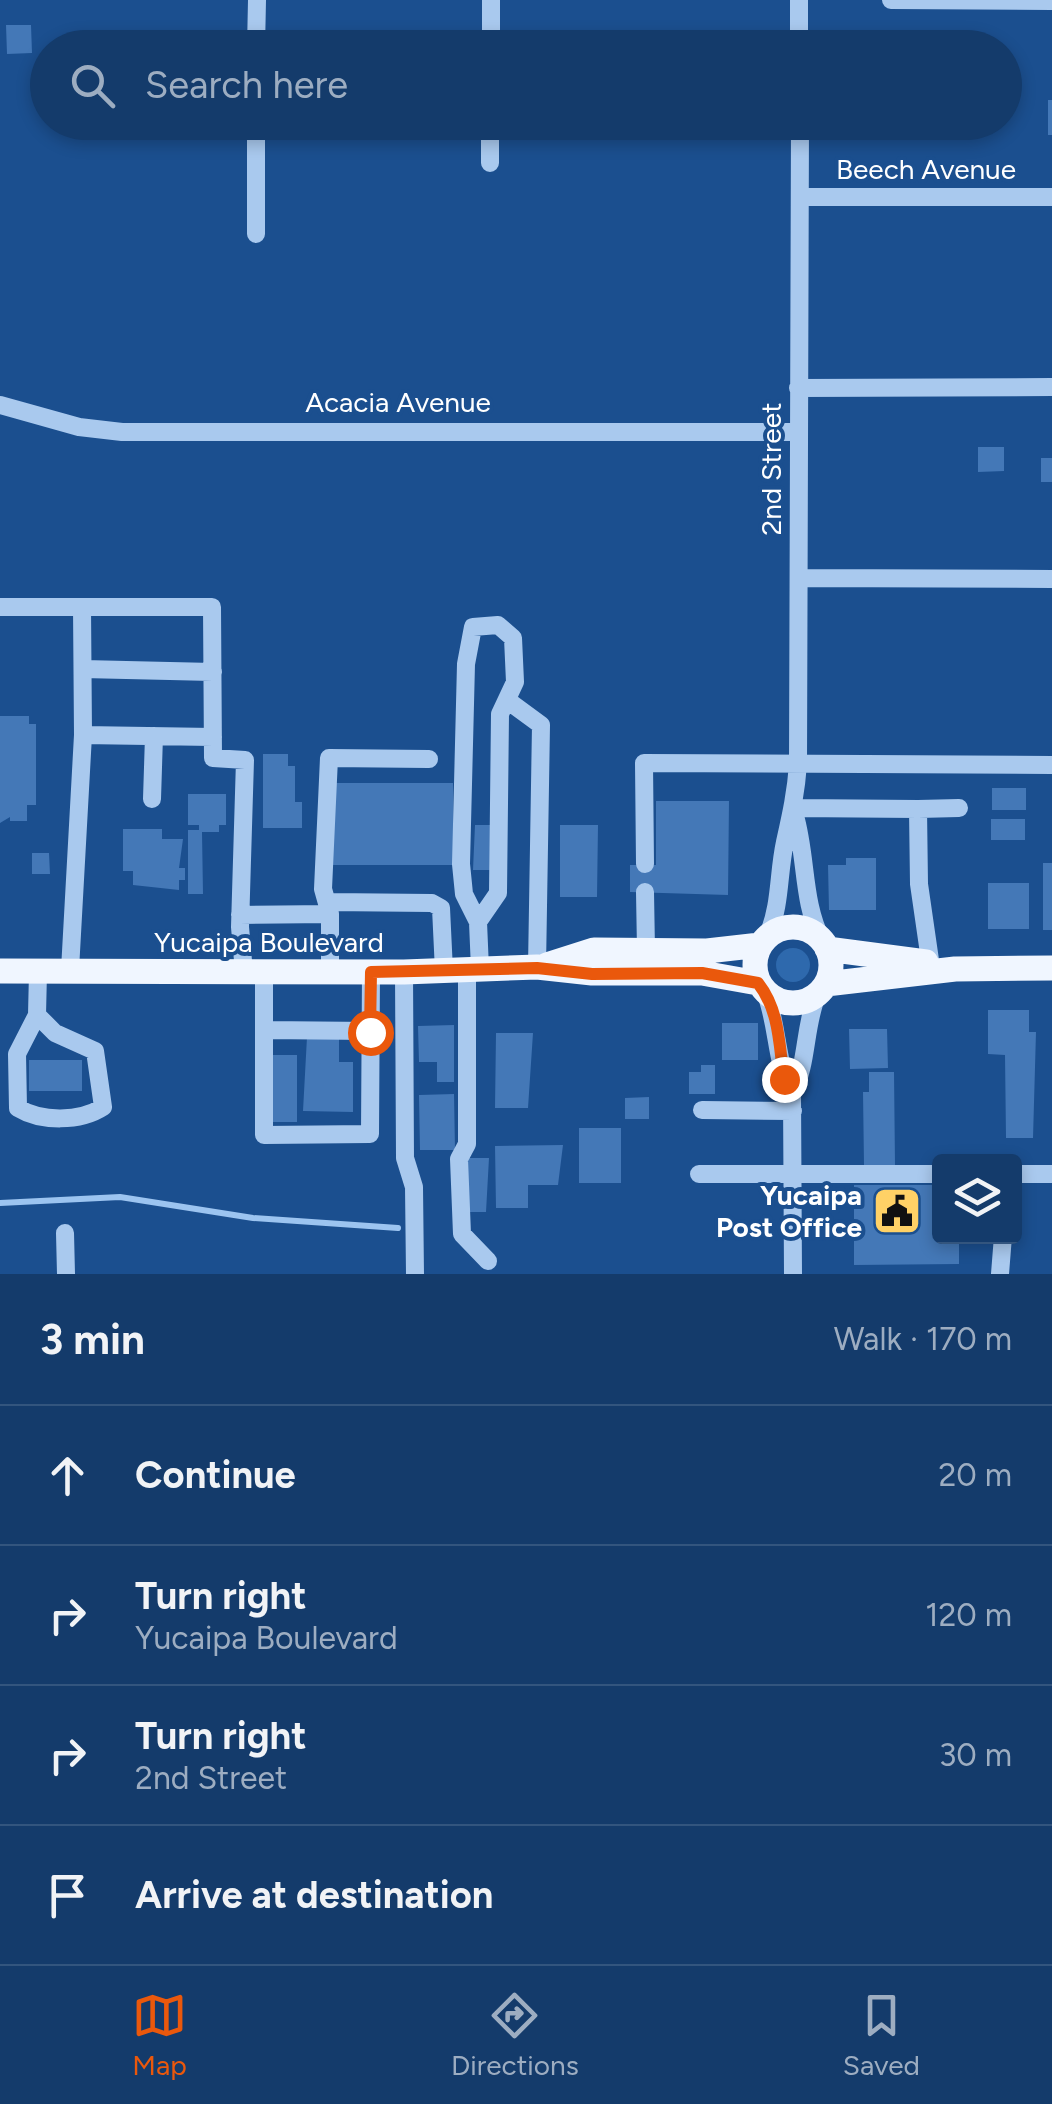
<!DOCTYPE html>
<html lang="en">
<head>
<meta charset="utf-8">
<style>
	:root { --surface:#143b6b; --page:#1d4271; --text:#f1f3f6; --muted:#9dadc1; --line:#33557e; --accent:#ea580c }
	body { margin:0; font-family:Figtree,sans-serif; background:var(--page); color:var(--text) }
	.controls { position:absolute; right:30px; bottom:30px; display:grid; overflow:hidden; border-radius:10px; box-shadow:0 5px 15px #0003 }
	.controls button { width:90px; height:90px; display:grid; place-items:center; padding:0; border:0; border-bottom:2px solid var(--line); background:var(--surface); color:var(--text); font:50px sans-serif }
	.stop { position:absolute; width:30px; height:30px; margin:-22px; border:8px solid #ea580c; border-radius:50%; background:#fff }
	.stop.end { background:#ea580c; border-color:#fff; box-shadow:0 2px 10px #0008 }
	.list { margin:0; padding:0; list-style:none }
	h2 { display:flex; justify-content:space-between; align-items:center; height:130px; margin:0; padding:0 40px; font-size:42px }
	h2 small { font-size:32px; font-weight:400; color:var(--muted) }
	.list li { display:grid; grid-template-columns:65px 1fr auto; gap:30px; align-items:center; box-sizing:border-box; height:140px; padding:0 40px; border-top:2px solid var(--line) }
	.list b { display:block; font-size:38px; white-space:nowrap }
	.list p { margin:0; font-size:32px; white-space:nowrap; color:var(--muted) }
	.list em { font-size:32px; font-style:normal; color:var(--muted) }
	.icon { flex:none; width:55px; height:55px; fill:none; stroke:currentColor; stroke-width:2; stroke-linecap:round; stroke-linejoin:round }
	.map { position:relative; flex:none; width:1052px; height:1274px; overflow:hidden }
	.search { position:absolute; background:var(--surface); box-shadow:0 5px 15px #0003; left:30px; right:30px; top:30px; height:110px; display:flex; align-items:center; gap:25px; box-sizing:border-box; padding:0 35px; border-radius:55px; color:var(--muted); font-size:38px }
	.sheet { height:690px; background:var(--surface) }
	nav { display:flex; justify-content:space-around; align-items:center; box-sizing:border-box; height:140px; border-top:2px solid var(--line); background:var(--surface); font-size:28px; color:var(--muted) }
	nav a { display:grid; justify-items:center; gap:5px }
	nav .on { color:var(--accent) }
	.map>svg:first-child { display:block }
	.green { fill:#2e69ad }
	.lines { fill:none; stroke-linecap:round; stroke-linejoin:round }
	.stream { stroke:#9cc4f0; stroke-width:6 }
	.building { fill:#4478b7 }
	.minor { stroke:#a9c9ee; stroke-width:18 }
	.major { stroke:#f0f6ff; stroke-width:25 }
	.route { stroke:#ea580c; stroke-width:12 }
	.labels { text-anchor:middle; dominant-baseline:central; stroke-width:8; stroke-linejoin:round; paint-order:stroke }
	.street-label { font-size:28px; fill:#fff; stroke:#1b4f8f }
	.poi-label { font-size:28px; font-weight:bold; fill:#fff; stroke:#1b4f8f; text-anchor:end }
</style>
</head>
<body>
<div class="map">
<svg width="1052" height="1274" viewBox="0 0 1052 1274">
	<rect width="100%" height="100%" fill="#1b4f8f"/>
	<path class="green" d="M776 965a17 17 0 1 1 34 0a17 17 0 1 1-34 0Z"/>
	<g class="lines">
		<path class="stream" d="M0 1203 120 1197 253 1218 398 1228"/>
	</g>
	<path class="building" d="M6 25H31L32 53 7 54Z
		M1048 100H1052V135H1048Z
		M978 447H1004V471L978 472Z
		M1041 458H1052V482H1041Z
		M0 716H29V724H36V805H27V821H10V817L0 823Z
		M263 754H288V766H295V802H302V828H263Z
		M331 783H453V865H332Z
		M992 788H1026V810H992Z
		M188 794H226V825H219V832H202L203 894H188V830H199V825H188Z
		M656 801H729L728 895 630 892V865H656Z
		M991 819H1025V840H991Z
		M475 825H491V870H473Z
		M560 825H598L597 897H560Z
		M123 829H162V839H183L179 868H185V880H179V890L133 885V871H123Z
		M32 853H49L50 874H32Z
		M846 858H876V910H829L828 865H846Z
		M1043 863H1052V930H1043Z
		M988 883H1029V929H988Z
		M988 1010H1029V1032H1036L1033 1138H1006L1005 1055 988 1054Z
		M722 1023H758V1060H722Z
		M454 1025V1082H437V1062H419L418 1026Z
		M849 1029H887L888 1068 850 1069Z
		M496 1033H533L528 1108H495Z
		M307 1037H339V1062H353V1112L303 1111Z
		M273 1055H297V1122H273Z
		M29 1060H82V1091H29Z
		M701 1065H715V1094H689V1072H701Z
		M869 1072H894L895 1165H864L863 1092H869Z
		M454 1094 455 1150H420L419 1095Z
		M649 1097V1119H625V1098Z
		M579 1128H621V1183H579Z
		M563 1145 558 1185H528V1208H496L495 1146Z
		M465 1158H489L486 1212H465Z
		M854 1185H940V1236H959V1264L854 1265Z"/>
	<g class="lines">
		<path class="minor" d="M799 0V48
			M891 0 1052 1
			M256 48 257 0
			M491 48V0
			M490 163V122
			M800 197H1052
			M256 234V122
			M798 388 1052 387
			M0 405 79 427 122 432H799
			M799 578 1052 579
			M0 607H212L213 758 245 760 240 927 244 972
			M83 669 213 672
			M507 700 541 725 537 967
			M83 735 213 737
			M152 799 154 736
			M795 808 918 809 919 884 932 974
			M918 809 959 808
			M795 816C807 858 802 902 822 941
			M645 864 644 763 1052 765
			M645 892 646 950
			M328 902 432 903 441 908 444 971
			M240 915 330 914
			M478 922 498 893 500 714 515 682 513 638 498 625 473 627 466 664 461 864 464 894 478 922 480 969
			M768 935C781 904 778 874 785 842 791 815 796 793 798 764L800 122
			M70 970 83 735 82 607
			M467 970V1144L459 1159 462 1234 488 1261
			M264 972V1135L370 1134 371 972
			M330 972V914L323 889 329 758 429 759
			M404 972 405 1158 414 1187 415 1274
			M766 994C778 1026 776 1064 792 1094L793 1274
			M37 1015 55 1033 95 1051 103 1107C80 1122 41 1122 18 1108L17 1054 37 1015 38 972
			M264 1030 371 1031
			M792 1094C808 1064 804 1027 817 995
			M702 1110 793 1111
			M699 1174H940
			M1014 1174H1052
			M65 1233 66 1274
			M1000 1274 1003 1236"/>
		<path class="major" d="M755 965a38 38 0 1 1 76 0a38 38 0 1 1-76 0Z
			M827 949 926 962
			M547 965 594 950 707 951 760 945
			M0 971 404 972 537 967 592 973H702L758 983
			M826 984 955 969 1052 968"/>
	</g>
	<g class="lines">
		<path class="route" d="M370 1032 371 972 537 968 592 974 702 973 758 983C780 1011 779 1046 784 1079"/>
	</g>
	<defs>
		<g id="civic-square" transform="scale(2.5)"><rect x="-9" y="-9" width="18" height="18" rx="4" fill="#ffd166" stroke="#1b4f8f"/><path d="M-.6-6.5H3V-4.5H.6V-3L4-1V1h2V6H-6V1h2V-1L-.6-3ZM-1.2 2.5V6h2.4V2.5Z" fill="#111"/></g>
	</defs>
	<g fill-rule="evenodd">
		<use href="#civic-square" x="897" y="1211"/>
	</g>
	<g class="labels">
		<g class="street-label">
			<text x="926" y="169">Beech Avenue</text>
			<text x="398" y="402">Acacia Avenue</text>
			<text transform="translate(771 469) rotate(-90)">2nd Street</text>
			<text x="269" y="942">Yucaipa Boulevard</text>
		</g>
		<g class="poi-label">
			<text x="862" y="1195">Yucaipa<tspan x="862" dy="32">Post Office</tspan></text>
		</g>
	</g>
</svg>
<div class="controls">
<button><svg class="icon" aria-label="layers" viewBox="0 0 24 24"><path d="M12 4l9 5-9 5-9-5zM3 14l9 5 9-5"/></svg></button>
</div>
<div class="stop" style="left:370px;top:1032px"></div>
<div class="stop end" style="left:784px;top:1079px"></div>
<div class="search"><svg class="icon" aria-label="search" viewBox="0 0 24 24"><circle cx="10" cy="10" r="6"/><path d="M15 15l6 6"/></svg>Search here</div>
</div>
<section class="sheet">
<h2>3 min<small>Walk · 170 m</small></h2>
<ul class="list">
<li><svg class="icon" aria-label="ahead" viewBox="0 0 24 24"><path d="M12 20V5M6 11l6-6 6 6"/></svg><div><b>Continue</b></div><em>20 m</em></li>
<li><svg class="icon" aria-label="right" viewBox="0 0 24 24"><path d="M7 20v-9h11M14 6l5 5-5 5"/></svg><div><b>Turn right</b><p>Yucaipa Boulevard</p></div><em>120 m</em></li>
<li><svg class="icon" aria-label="right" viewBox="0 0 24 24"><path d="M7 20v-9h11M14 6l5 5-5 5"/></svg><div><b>Turn right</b><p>2nd Street</p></div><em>30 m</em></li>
<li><svg class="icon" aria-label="arrive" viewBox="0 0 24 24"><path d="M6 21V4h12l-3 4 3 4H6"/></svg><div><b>Arrive at destination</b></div></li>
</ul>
</section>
<nav>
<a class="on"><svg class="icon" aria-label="map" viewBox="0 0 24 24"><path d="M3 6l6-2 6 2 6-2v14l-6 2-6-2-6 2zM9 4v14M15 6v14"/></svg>Map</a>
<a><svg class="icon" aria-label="directions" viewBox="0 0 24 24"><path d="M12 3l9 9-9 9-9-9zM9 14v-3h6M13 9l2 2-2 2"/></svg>Directions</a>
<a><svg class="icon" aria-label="saved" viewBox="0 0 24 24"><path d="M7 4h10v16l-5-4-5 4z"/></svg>Saved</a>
</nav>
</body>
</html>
